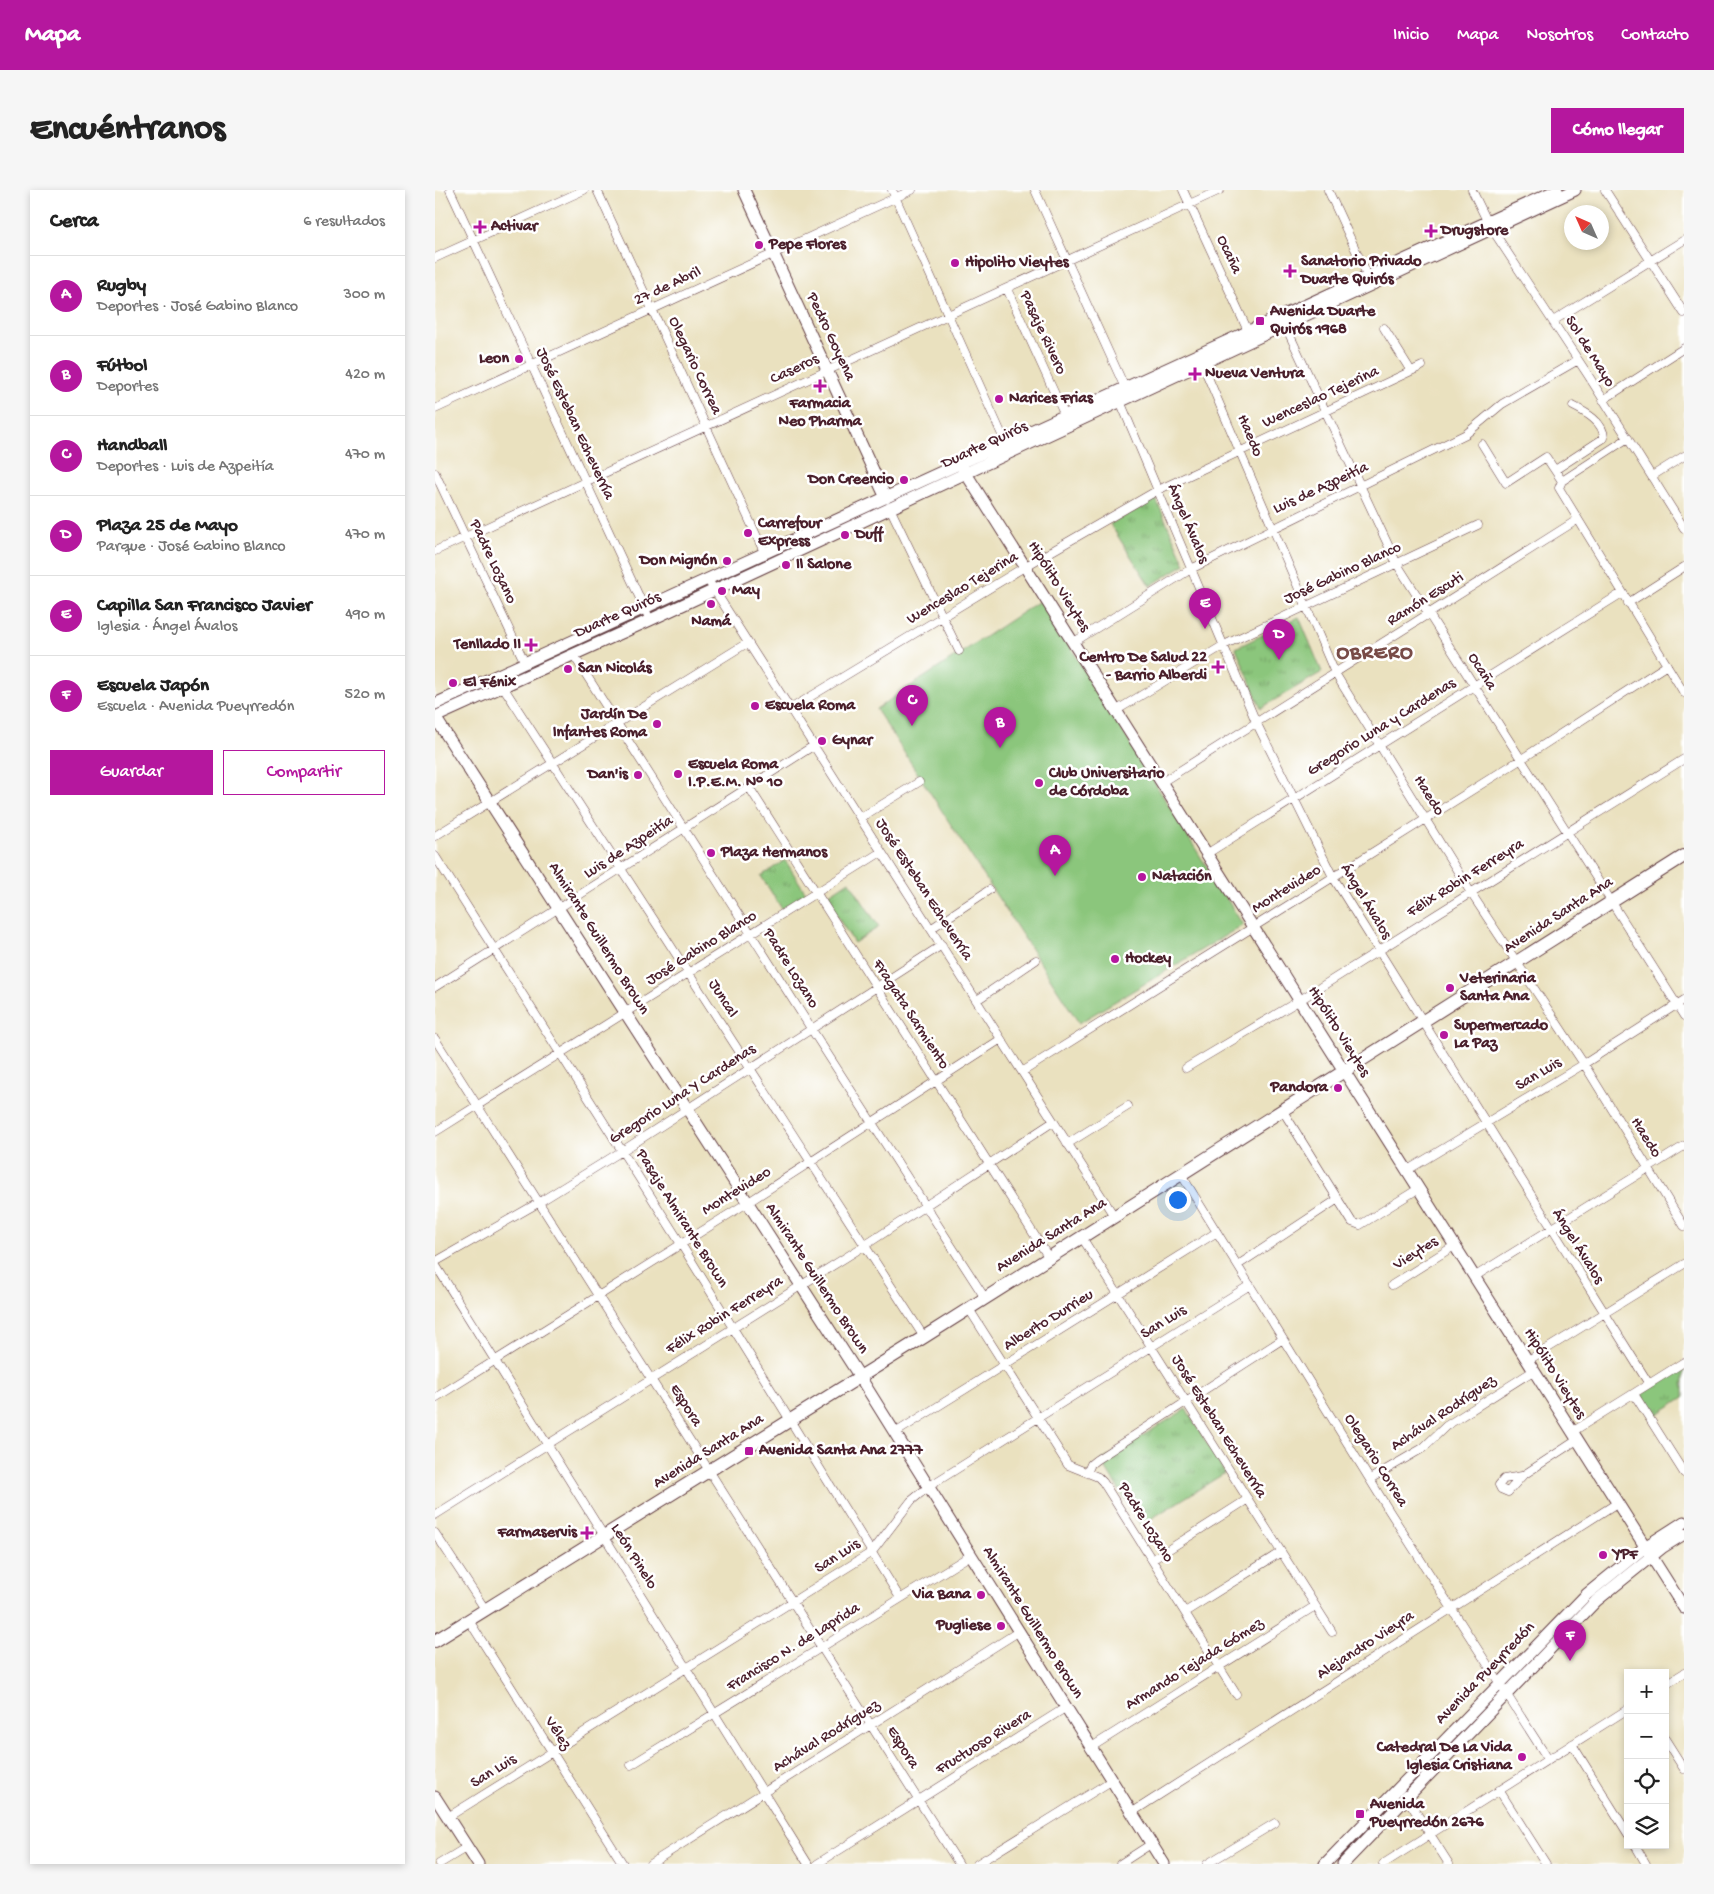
<!DOCTYPE html>
<html lang="es">
<head>
<meta charset="utf-8">
<style>
	:root { --surface:#fff; --page:#f6f6f6; --text:#222; --muted:#767676; --line:#e0e0e0; --accent:#b5179e }
	body { margin:0; font-family:"Gochi Hand",sans-serif; background:var(--page); color:var(--text) }
	.controls { position:absolute; right:15px; bottom:15px; display:grid; overflow:hidden; border-radius:0px; box-shadow:0 2px 8px #0003 }
	.controls button { width:45px; height:45px; display:grid; place-items:center; padding:0; border:0; border-bottom:1px solid var(--line); background:var(--surface); color:var(--text); font:25px sans-serif }
	.compass { position:absolute; left:1129px; top:15px; width:45px; height:45px; border-radius:50%; background:var(--surface); box-shadow:0 2px 8px #0003; rotate:315deg }
	.you { position:absolute; left:742px; top:1009px; width:18px; height:18px; margin:-12px; border:4px solid #fff; border-radius:50%; background:#1a73e8; box-shadow:0 0 0 8px #1a73e833 }
	.badge { display:grid; place-items:center; width:32px; height:32px; border-radius:50%; background:var(--accent); color:#fff; font-size:16px; font-weight:700 }
	.pin { position:absolute; translate:-50% -41px; filter:drop-shadow(0 1px 2px #0008) }
	.pin::after { content:''; position:absolute; top:26px; width:18px; height:15px; background:inherit; clip-path:polygon(0 0,100% 0,50% 100%) }
	.list { margin:0; padding:0; list-style:none }
	h2 { display:flex; justify-content:space-between; align-items:center; height:65px; margin:0; padding:0 20px; font-size:21px }
	h2 small { font-size:16px; font-weight:400; color:var(--muted) }
	.list li { display:grid; grid-template-columns:32px 1fr auto; gap:15px; align-items:center; box-sizing:border-box; height:80px; padding:0 20px; border-top:1px solid var(--line) }
	.list b { display:block; font-size:19px; white-space:nowrap }
	.list p { margin:0; font-size:16px; white-space:nowrap; color:var(--muted) }
	.list em { font-size:16px; font-style:normal; color:var(--muted) }
	.actions { display:flex; gap:10px; padding:15px 20px }
	.actions a { flex:1; padding:11px 0; border:1px solid var(--accent); border-radius:0px; text-align:center; font-size:18px; color:var(--accent) }
	.actions .main { background:var(--accent); color:#fff }
	.icon { flex:none; width:28px; height:28px; fill:none; stroke:currentColor; stroke-width:2; stroke-linecap:round; stroke-linejoin:round }
	.map { position:relative; flex:none; width:1249px; height:1674px; overflow:hidden; border-radius:0px }
	header { display:flex; align-items:center; gap:30px; box-sizing:border-box; height:70px; padding:0 25px; background:var(--accent); color:#fff }
	header strong { font-size:24px }
	nav { display:flex; gap:28px; margin-inline-start:auto; font-size:18px }
	.intro { display:flex; align-items:center; justify-content:space-between; box-sizing:border-box; height:120px; padding:0 30px }
	h1 { margin:0; font-size:35px }
	.button { padding:12px 22px; border-radius:0px; background:var(--accent); color:#fff; font-size:18px; font-weight:700 }
	main { display:flex; gap:30px; padding:0 30px }
	aside { flex:1; background:var(--surface); border-radius:0px; box-shadow:0 2px 8px #0003 }
	.map>svg:first-child { display:block }
	.park { fill:url(#park-tufts); stroke:#6a7253 }
	.garden { fill:#8bc67b; stroke:#6a7253 }
	.lines { fill:none; stroke-linecap:round; stroke-linejoin:round }
	.street-casing { stroke:#623c41; stroke-width:9 }
	.secondary-casing { stroke:#623c41; stroke-width:13 }
	.primary-casing { stroke:#623c41; stroke-width:14 }
	.street { stroke:#fff; stroke-width:8 }
	.secondary { stroke:#fff; stroke-width:11 }
	.primary { stroke:#fff; stroke-width:12 }
	.poi-dot { fill:#b5179e; stroke:#fff; stroke-width:2 }
	.labels { text-anchor:middle; dominant-baseline:central; stroke-width:5; stroke-linejoin:round; paint-order:stroke }
	.poi-label { font-size:16px; font-weight:bold; fill:#4a1f2b; stroke:#fff; text-anchor:start }
	.street-label { font-size:16px; fill:#4a1f2b; stroke:#fff }
	.district-label { font-size:21px; font-weight:bold; letter-spacing:1px; fill:#784b47; stroke:#fff }
</style>
</head>
<body>
<header>
<strong>Mapa</strong>
<nav><a>Inicio</a><a>Mapa</a><a>Nosotros</a><a>Contacto</a></nav>
</header>
<div class="intro"><h1>Encuéntranos</h1><a class="button">Cómo llegar</a></div>
<main>
<aside>
<h2>Cerca<small>6 resultados</small></h2>
<ul class="list">
<li><span class="badge">A</span><div><b>Rugby</b><p>Deportes · José Gabino Blanco</p></div><em>300 m</em></li>
<li><span class="badge">B</span><div><b>Fútbol</b><p>Deportes</p></div><em>420 m</em></li>
<li><span class="badge">C</span><div><b>Handball</b><p>Deportes · Luis de Azpeitía</p></div><em>470 m</em></li>
<li><span class="badge">D</span><div><b>Plaza 25 de Mayo</b><p>Parque · José Gabino Blanco</p></div><em>470 m</em></li>
<li><span class="badge">E</span><div><b>Capilla San Francisco Javier</b><p>Iglesia · Ángel Ávalos</p></div><em>490 m</em></li>
<li><span class="badge">F</span><div><b>Escuela Japón</b><p>Escuela · Avenida Pueyrredón</p></div><em>520 m</em></li>
</ul>
<div class="actions"><a class="main">Guardar</a><a>Compartir</a></div>
</aside>
<div class="map">
<svg width="1249" height="1674" viewBox="0 0 1249 1674">
	<defs>
		<pattern id="park-tufts" width="24" height="20" patternUnits="userSpaceOnUse" patternTransform="scale(1.25)"><rect width="24" height="20" fill="#8bc67b"/><path d="M3 7l-1-3M5 7V3M7 7l1-3M15 17l-1-3M17 17v-4M19 17l1-3" fill="none" stroke="#74a065"/></pattern>
	</defs>
	<rect width="100%" height="100%" fill="#fff"/>
	<filter id="ink" filterUnits="userSpaceOnUse"><feTurbulence type="fractalNoise" baseFrequency=".02" numOctaves="2"/><feDisplacementMap in="SourceGraphic" scale="10" xChannelSelector="R" yChannelSelector="G"/><feConvolveMatrix kernelMatrix="1 2 1 2 8 2 1 2 1" color-interpolation-filters="sRGB"/></filter>
	<filter id="wash" filterUnits="userSpaceOnUse"><feTurbulence type="fractalNoise" baseFrequency=".0096" numOctaves="4" result="noise"/><feDisplacementMap in="SourceGraphic" scale="20" xChannelSelector="R" yChannelSelector="G"/><feGaussianBlur stdDeviation="1.12" result="paint"/><feColorMatrix in="noise" values="0 0 0 0 0 0 0 0 0 0 0 0 0 0 0 0 0 1.4 0 .05"/><feComposite in="paint" operator="in"/></filter>
	<g filter="url(#wash)">
		<rect width="100%" height="100%" fill="#eae1bf"/>
		<path class="park" d="M721 309 750 374 715 396 675 334Z
			M864 427 887 482 826 518 801 458Z
			M350 670 371 703 347 719 326 686Z
			M414 691 444 737 419 753 390 707Z
			M1249 1177V1207L1218 1227 1204 1205Z
			M751 1219 790 1283 706 1335 666 1271Z"/>
		<path class="garden" d="M606 410 808 735 644 833 441 519Z"/>
	</g>
	<g filter="url(#ink)">
		<g class="lines">
			<g class="street-casing">
				<path id="street" d="M15 0 215 430
					M162 0 330 364
					M457 0 572 256
					M600 0 690 198
					M748 0 813 141
					M893 0 934 89
					M1037 0 1053 33 1153 185 1249 338
					M1170 0 1249 123
					M0 68 149 0
					M572 99 630 226
					M1118 131 1249 50
					M850 135 962 374 1249 826
					M949 138 976 181
					M766 171 900 483 1036 703 1149 874 1249 1036
					M1168 210 1249 158
					M685 211 821 532 898 687 1214 1194
					M0 219 477 0
					M1193 248 1127 291 1124 298 1249 503
					M1047 254 1071 293 1111 267 1127 291
					M1120 280 1169 248C1169 232 1150 222 1138 216
					M0 283 90 473
					M1217 286 1249 266
					M455 318 524 461
					M0 361 785 0
					M273 390 679 1026
					M1193 413 1249 377
					M639 452 756 379 1031 244 1067 214 1143 170
					M138 464 377 840 550 1108
					M65 492 489 1147
					M355 519 591 376 723 300 987 176
					M682 520 789 455 1043 335
					M727 592 1142 330
					M314 597 614 1068
					M425 628 484 592
					M0 646 312 453
					M773 663 1187 403
					M0 666 246 1054 465 1408
					M497 738 554 700
					M0 797 378 556
					M542 810 601 770
					M0 849 524 1674
					M751 878 865 810 1249 569
					M587 882 1085 570 1232 475
					M848 921 917 1032 925 1035 983 999
					M0 942 446 662
					M632 954 693 916
					M971 981 1149 874 1249 810
					M746 984 953 1319 1113 1569
					M646 1046 897 1442
					M0 1072 103 1013 187 961 507 755
					M0 1074 373 1674
					M803 1075 903 1009
					M1039 1087 1249 956
					M957 1095 1019 1056
					M534 1119 633 1275 663 1287 668 1292 801 1504
					M1092 1171 1249 1074
					M1199 1204 1249 1283
					M0 1208 312 1013 566 849
					M1137 1242 1249 1172
					M460 1243 782 1042
					M652 1283 656 1274 661 1270 848 1149
					M1087 1286 1073 1302 1066 1299 1064 1295 1069 1289 1087 1286 1142 1250
					M935 1289 988 1258 1011 1236 1098 1181
					M0 1325 429 1056 618 932
					M0 1343 50 1419
					M717 1370 813 1309
					M750 1422 846 1362
					M33 1429 188 1674
					M1230 1495 1249 1483
					M1230 1549 1249 1579
					M1137 1554 1193 1644
					M655 1558 880 1416
					M196 1575 536 1365
					M1064 1600 1111 1674
					M970 1605 1014 1674
					M696 1623 1182 1313
					M13 1627 437 1362 476 1311 493 1297 815 1095
					M1200 1655 1211 1674
					M4 1674 32 1657
					M215 1674 583 1442
					M382 1674 630 1518
					M542 1674 676 1591
					M685 1674 716 1654
					M772 1674 840 1633
					M948 1674 1193 1519"/>
			</g>
			<g class="secondary-casing">
				<path id="secondary" d="M309 0 451 308
					M525 274 1249 1418
					M0 514 1122 0
					M0 527 425 1187 729 1674
					M0 527 215 430 1140 0
					M0 1607 43 1674
					M890 1674 1152 1404 1210 1357 1249 1332
					M908 1674 1161 1411 1228 1357 1249 1344"/>
			</g>
			<g class="primary-casing">
				<path id="primary" d="M0 1451 489 1147 1249 666"/>
			</g>
			<use href="#street" class="street"/>
			<use href="#secondary" class="secondary"/>
			<use href="#primary" class="primary"/>
		</g>
	</g>
	<g class="poi-dot">
		<path d="M42.5 29.5h5v5h5v5h-5v5h-5v-5h-5v-5h5z"/>
		<path d="M993.5 33.5h5v5h5v5h-5v5h-5v-5h-5v-5h5z"/>
		<circle cx="324" cy="55" r="5"/>
		<circle cx="520" cy="73" r="5"/>
		<path d="M852.5 73.5h5v5h5v5h-5v5h-5v-5h-5v-5h5z"/>
		<rect x="820" y="126" width="10" height="10" rx="2.5"/>
		<circle cx="84" cy="169" r="5"/>
		<path d="M757.5 176.5h5v5h5v5h-5v5h-5v-5h-5v-5h5z"/>
		<path d="M382.5 188.5h5v5h5v5h-5v5h-5v-5h-5v-5h5z"/>
		<circle cx="564" cy="209" r="5"/>
		<circle cx="469" cy="290" r="5"/>
		<circle cx="313" cy="343" r="5"/>
		<circle cx="410" cy="345" r="5"/>
		<circle cx="292" cy="371" r="5"/>
		<circle cx="351" cy="375" r="5"/>
		<circle cx="287" cy="401" r="5"/>
		<circle cx="276" cy="414" r="5"/>
		<path d="M93.5 447.5h5v5h5v5h-5v5h-5v-5h-5v-5h5z"/>
		<path d="M780.5 469.5h5v5h5v5h-5v5h-5v-5h-5v-5h5z"/>
		<circle cx="133" cy="479" r="5"/>
		<circle cx="18" cy="493" r="5"/>
		<circle cx="320" cy="516" r="5"/>
		<circle cx="222" cy="534" r="5"/>
		<circle cx="387" cy="551" r="5"/>
		<circle cx="243" cy="584" r="5"/>
		<circle cx="203" cy="585" r="5"/>
		<circle cx="604" cy="593" r="5"/>
		<circle cx="276" cy="663" r="5"/>
		<circle cx="707" cy="687" r="5"/>
		<circle cx="680" cy="769" r="5"/>
		<circle cx="1015" cy="798" r="5"/>
		<circle cx="1009" cy="845" r="5"/>
		<circle cx="903" cy="898" r="5"/>
		<rect x="309" y="1256" width="10" height="10" rx="2.5"/>
		<path d="M149.5 1335.5h5v5h5v5h-5v5h-5v-5h-5v-5h5z"/>
		<circle cx="1168" cy="1365" r="5"/>
		<circle cx="546" cy="1405" r="5"/>
		<circle cx="566" cy="1436" r="5"/>
		<circle cx="1087" cy="1567" r="5"/>
		<rect x="920" y="1619" width="10" height="10" rx="2.5"/>
	</g>
	<g class="labels">
		<g class="poi-label">
			<text x="56" y="37">Activar</text>
			<text x="1006" y="41">Drugstore</text>
			<text x="334" y="55">Pepe Flores</text>
			<text x="866" y="72">Sanatorio Privado<tspan x="866" dy="18">Duarte Quirós</tspan></text>
			<text x="530" y="73">Hipolito Vieytes</text>
			<text x="835" y="122">Avenida Duarte<tspan x="835" dy="18">Quirós 1968</tspan></text>
			<text x="74" y="169" text-anchor="end">Leon</text>
			<text x="770" y="184">Nueva Ventura</text>
			<text x="574" y="209">Narices Frias</text>
			<text x="385" y="214" text-anchor="middle">Farmacia<tspan x="385" dy="18">Neo Pharma</tspan></text>
			<text x="459" y="290" text-anchor="end">Don Creencio</text>
			<text x="323" y="334">Carrefour<tspan x="323" dy="18">Express</tspan></text>
			<text x="420" y="345">Duff</text>
			<text x="282" y="371" text-anchor="end">Don Mignón</text>
			<text x="361" y="375">Il Salone</text>
			<text x="297" y="401">May</text>
			<text x="276" y="432" text-anchor="middle">Namá</text>
			<text x="86" y="455" text-anchor="end">Tenllado II</text>
			<text x="772" y="468" text-anchor="end">Centro De Salud 22<tspan x="772" dy="18">- Barrio Alberdi</tspan></text>
			<text x="143" y="479">San Nicolás</text>
			<text x="28" y="493">El Fénix</text>
			<text x="330" y="516">Escuela Roma</text>
			<text x="212" y="525" text-anchor="end">Jardín De<tspan x="212" dy="18">Infantes Roma</tspan></text>
			<text x="397" y="551">Gynar</text>
			<text x="253" y="575">Escuela Roma<tspan x="253" dy="18">I.P.E.M. N° 10</tspan></text>
			<text x="614" y="584">Club Universitario<tspan x="614" dy="18">de Córdoba</tspan></text>
			<text x="193" y="585" text-anchor="end">Dan'is</text>
			<text x="286" y="663">Plaza Hermanos</text>
			<text x="717" y="687">Natación</text>
			<text x="690" y="769">Hockey</text>
			<text x="1025" y="789">Veterinaria<tspan x="1025" dy="18">Santa Ana</tspan></text>
			<text x="1019" y="836">Supermercado<tspan x="1019" dy="18">La Paz</tspan></text>
			<text x="893" y="898" text-anchor="end">Pandora</text>
			<text x="324" y="1261">Avenida Santa Ana 2777</text>
			<text x="142" y="1343" text-anchor="end">Farmaservis</text>
			<text x="1178" y="1365">YPF</text>
			<text x="536" y="1405" text-anchor="end">Via Bana</text>
			<text x="556" y="1436" text-anchor="end">Pugliese</text>
			<text x="1077" y="1558" text-anchor="end">Catedral De La Vida<tspan x="1077" dy="18">Iglesia Cristiana</tspan></text>
			<text x="935" y="1615">Avenida<tspan x="935" dy="18">Pueyrredón 2676</tspan></text>
		</g>
		<g class="street-label">
			<text transform="translate(793 65) rotate(65)">Ocaña</text>
			<text transform="translate(233 97) rotate(-25)">27 de Abril</text>
			<text transform="translate(607 143) rotate(65)">Pasaje Rivero</text>
			<text transform="translate(395 147) rotate(65)">Pedro Goyena</text>
			<text transform="translate(1154 162) rotate(58)">Sol de Mayo</text>
			<text transform="translate(259 176) rotate(65)">Olegario Correa</text>
			<text transform="translate(360 180) rotate(-25)">Caseros</text>
			<text transform="translate(886 208) rotate(-25)">Wenceslao Tejerina</text>
			<text transform="translate(139 234) rotate(65)">José Esteban Echeverría</text>
			<text transform="translate(814 246) rotate(67)">Haedo</text>
			<text transform="translate(550 256) rotate(-25)">Duarte Quirós</text>
			<text transform="translate(886 299) rotate(-25)">Luis de Azpeitía</text>
			<text transform="translate(752 334) rotate(67)">Ángel Ávalos</text>
			<text transform="translate(57 372) rotate(65)">Padre Lozano</text>
			<text transform="translate(908 384) rotate(-25)">José Gabino Blanco</text>
			<text transform="translate(623 397) rotate(58)">Hipólito Vieytes</text>
			<text transform="translate(528 399) rotate(-31)">Wenceslao Tejerina</text>
			<text transform="translate(991 410) rotate(-32)">Ramón Escuti</text>
			<text transform="translate(183 426) rotate(-24)">Duarte Quirós</text>
			<text transform="translate(1046 482) rotate(58)">Ocaña</text>
			<text transform="translate(947 538) rotate(-32)">Gregorio Luna y Cardenas</text>
			<text transform="translate(993 606) rotate(58)">Haedo</text>
			<text transform="translate(194 658) rotate(-33)">Luis de Azpeitía</text>
			<text transform="translate(1031 689) rotate(-32)">Félix Robin Ferreyra</text>
			<text transform="translate(488 700) rotate(57)">José Esteban Echeverría</text>
			<text transform="translate(852 700) rotate(-32)">Montevideo</text>
			<text transform="translate(930 712) rotate(59)">Ángel Ávalos</text>
			<text transform="translate(1124 726) rotate(-33)">Avenida Santa Ana</text>
			<text transform="translate(163 749) rotate(58)">Almirante Guillermo Brown</text>
			<text transform="translate(267 759) rotate(-32)">José Gabino Blanco</text>
			<text transform="translate(355 779) rotate(58)">Padre Lozano</text>
			<text transform="translate(287 809) rotate(58)">Juncal</text>
			<text transform="translate(475 825) rotate(57)">Fragata Sarmiento</text>
			<text transform="translate(903 842) rotate(58)">Hipólito Vieytes</text>
			<text transform="translate(1104 885) rotate(-31)">San Luis</text>
			<text transform="translate(248 905) rotate(-33)">Gregorio Luna Y Cardenas</text>
			<text transform="translate(1210 948) rotate(58)">Haedo</text>
			<text transform="translate(302 1002) rotate(-32)">Montevideo</text>
			<text transform="translate(246 1029) rotate(58)">Pasaje Almirante Brown</text>
			<text transform="translate(617 1046) rotate(-32)">Avenida Santa Ana</text>
			<text transform="translate(1142 1057) rotate(58)">Ángel Ávalos</text>
			<text transform="translate(981 1064) rotate(-32)">Vieytes</text>
			<text transform="translate(381 1089) rotate(57)">Almirante Guillermo Brown</text>
			<text transform="translate(290 1126) rotate(-32)">Félix Robin Ferreyra</text>
			<text transform="translate(614 1131) rotate(-32)">Alberto Durrieu</text>
			<text transform="translate(729 1133) rotate(-32)">San Luis</text>
			<text transform="translate(1119 1184) rotate(58)">Hipólito Vieytes</text>
			<text transform="translate(250 1216) rotate(58)">Espora</text>
			<text transform="translate(1009 1224) rotate(-34)">Achával Rodríguez</text>
			<text transform="translate(783 1237) rotate(58)">José Esteban Echeverría</text>
			<text transform="translate(274 1262) rotate(-32)">Avenida Santa Ana</text>
			<text transform="translate(940 1271) rotate(58)">Olegario Correa</text>
			<text transform="translate(710 1333) rotate(58)">Padre Lozano</text>
			<text transform="translate(198 1367) rotate(58)">León Pinelo</text>
			<text transform="translate(403 1367) rotate(-33)">San Luis</text>
			<text transform="translate(597 1433) rotate(58)">Almirante Guillermo Brown</text>
			<text transform="translate(931 1456) rotate(-33)">Alejandro Vieyra</text>
			<text transform="translate(359 1458) rotate(-32)">Francisco N. de Laprida</text>
			<text transform="translate(760 1475) rotate(-32)">Armando Tejada Gómez</text>
			<text transform="translate(1051 1484) rotate(-46)">Avenida Pueyrredón</text>
			<text transform="translate(122 1544) rotate(58)">Vélez</text>
			<text transform="translate(392 1547) rotate(-32)">Achával Rodríguez</text>
			<text transform="translate(549 1553) rotate(-32)">Fructuoso Rivera</text>
			<text transform="translate(467 1558) rotate(58)">Espora</text>
			<text transform="translate(59 1582) rotate(-32)">San Luis</text>
		</g>
		<g class="district-label">
			<text x="940" y="464">OBRERO</text>
		</g>
	</g>
</svg>
<div class="controls">
<button>+</button>
<button>−</button>
<button><svg class="icon" aria-label="locate" viewBox="0 0 24 24"><circle cx="12" cy="12" r="6"/><path d="M12 2v4M12 18v4M2 12h4M18 12h4"/></svg></button>
<button><svg class="icon" aria-label="layers" viewBox="0 0 24 24"><path d="M12 4l9 5-9 5-9-5zM3 14l9 5 9-5"/></svg></button>
</div>
<svg class="compass" viewBox="-18 -18 36 36"><path d="M0-13l5 13h-10z" fill="#e53935"/><path d="M0 13l5-13h-10z" fill="#767676"/></svg>
<div class="you"></div>
<div class="pin badge" style="left:620px;top:686px">A</div>
<div class="pin badge" style="left:565px;top:558px">B</div>
<div class="pin badge" style="left:477px;top:536px">C</div>
<div class="pin badge" style="left:844px;top:470px">D</div>
<div class="pin badge" style="left:770px;top:439px">E</div>
<div class="pin badge" style="left:1135px;top:1471px">F</div>
</div>
</main>
</body>
</html>
